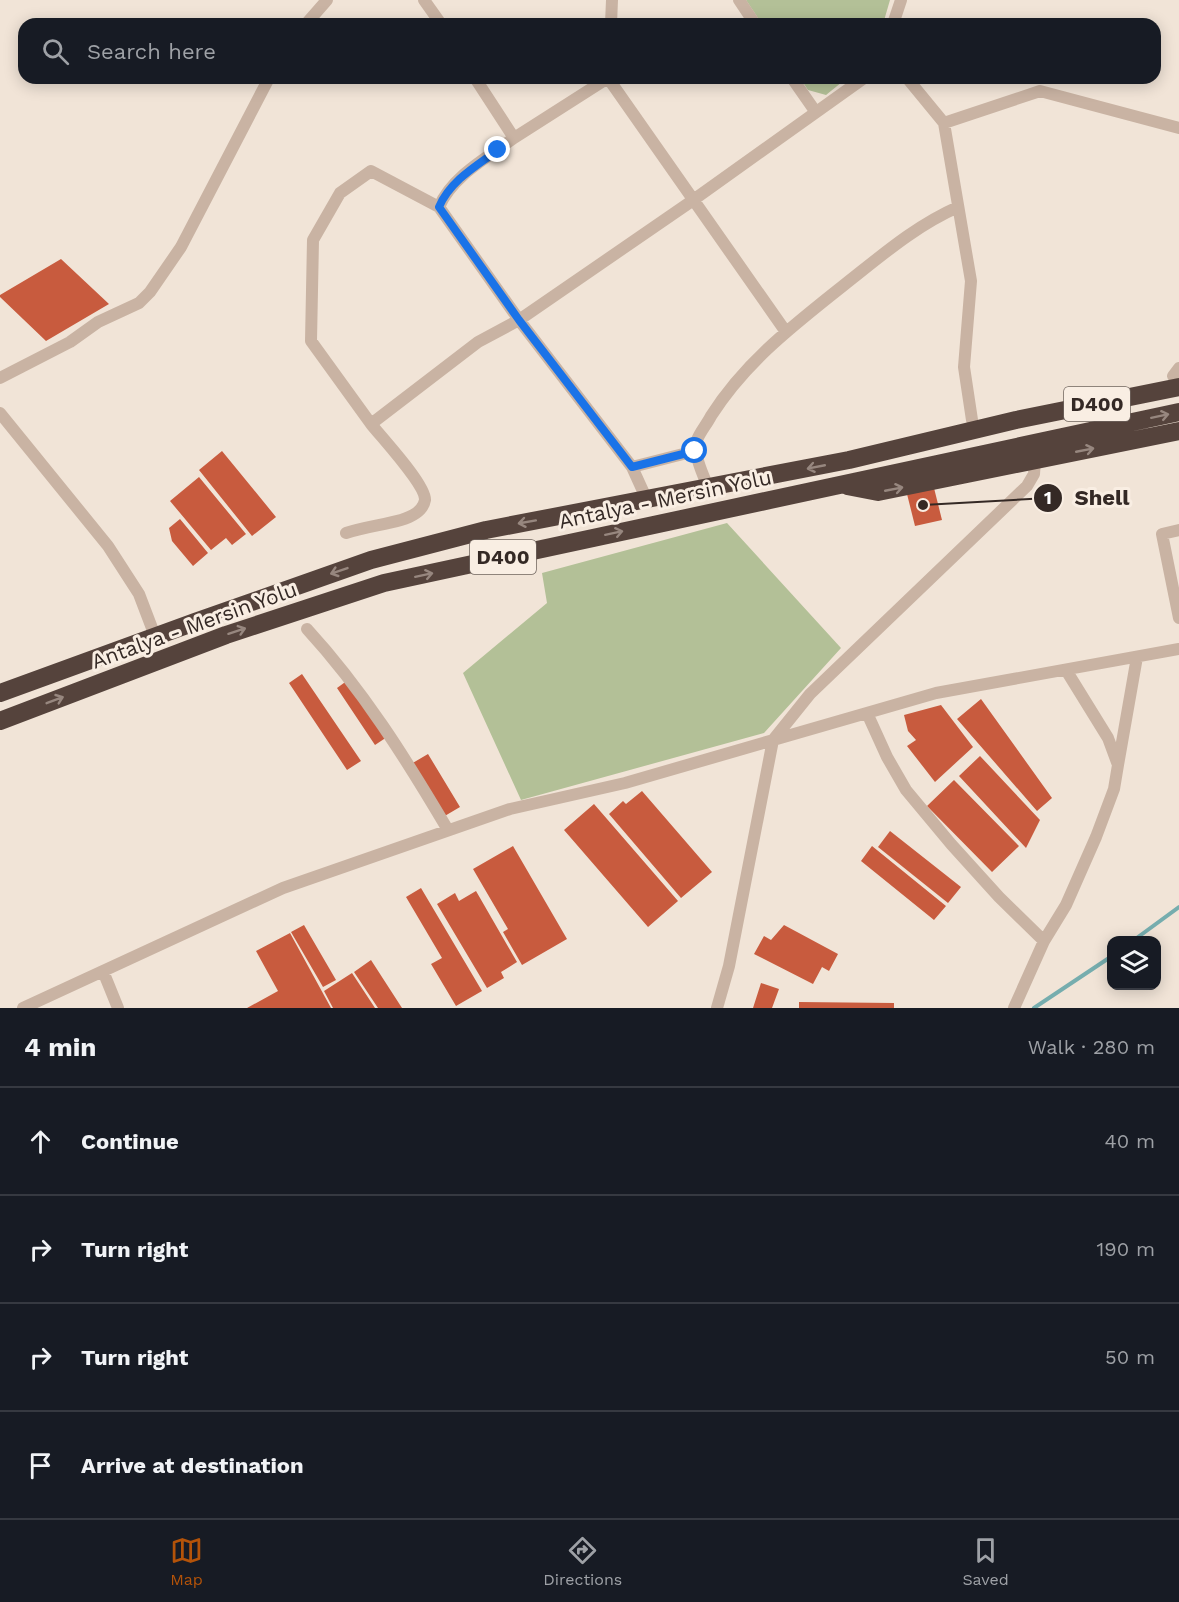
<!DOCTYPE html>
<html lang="en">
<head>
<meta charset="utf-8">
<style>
	:root { --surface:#171b24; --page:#20242c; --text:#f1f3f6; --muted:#9ea1a6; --line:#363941; --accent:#b45309 }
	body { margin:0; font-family:"Work Sans",sans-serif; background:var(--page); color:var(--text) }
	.controls { position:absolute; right:18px; bottom:18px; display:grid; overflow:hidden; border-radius:12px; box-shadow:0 3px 15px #0003 }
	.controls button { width:54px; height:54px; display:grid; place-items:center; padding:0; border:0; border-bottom:2px solid var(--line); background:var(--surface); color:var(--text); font:30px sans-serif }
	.stop { position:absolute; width:18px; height:18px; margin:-14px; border:4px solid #1a73e8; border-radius:50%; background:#fff }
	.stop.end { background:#1a73e8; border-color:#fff; box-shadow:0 2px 6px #0008 }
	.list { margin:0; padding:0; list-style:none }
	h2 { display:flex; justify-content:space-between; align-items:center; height:78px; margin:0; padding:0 24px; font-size:26px }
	h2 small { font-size:20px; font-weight:400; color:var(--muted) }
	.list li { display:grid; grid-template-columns:39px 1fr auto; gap:18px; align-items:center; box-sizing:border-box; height:108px; padding:0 24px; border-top:2px solid var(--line) }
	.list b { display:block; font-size:22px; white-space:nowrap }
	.list em { font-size:20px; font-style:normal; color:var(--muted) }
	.icon { flex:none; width:33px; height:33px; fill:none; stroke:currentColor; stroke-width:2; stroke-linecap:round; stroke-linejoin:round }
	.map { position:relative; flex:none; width:1179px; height:1008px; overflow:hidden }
	.search { position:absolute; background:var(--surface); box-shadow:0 3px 15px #0003; left:18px; right:18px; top:18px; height:66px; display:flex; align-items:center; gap:15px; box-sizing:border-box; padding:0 21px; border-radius:18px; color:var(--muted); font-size:22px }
	.sheet { height:510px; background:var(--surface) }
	nav { display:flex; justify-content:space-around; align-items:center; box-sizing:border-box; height:84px; border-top:2px solid var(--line); background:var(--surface); font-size:16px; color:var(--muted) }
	nav a { display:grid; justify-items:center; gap:3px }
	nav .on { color:var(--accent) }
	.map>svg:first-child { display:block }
	.green { fill:#b3c097 }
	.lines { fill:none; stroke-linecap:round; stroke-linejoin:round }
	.stream { stroke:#76adae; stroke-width:4 }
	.building { fill:#c85b3e }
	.minor { stroke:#c9b3a3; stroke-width:12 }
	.highway { stroke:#55433c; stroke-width:18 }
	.oneway { stroke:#97877f }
	.route { stroke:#1a73e8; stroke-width:8 }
	.labels { text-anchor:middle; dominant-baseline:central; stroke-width:6; stroke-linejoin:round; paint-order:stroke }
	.shield { fill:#f9eee3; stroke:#6f645e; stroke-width:1.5 }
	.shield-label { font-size:20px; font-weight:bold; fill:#342925 }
	.street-label { font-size:21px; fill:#342925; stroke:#f9eee3 }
	.leader { fill:none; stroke:#342925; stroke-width:2 }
	.callout-dot { fill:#342925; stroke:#f9eee3; stroke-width:2 }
	.mark-label { font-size:18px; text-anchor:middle; font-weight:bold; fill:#fff }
	.callout-label { font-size:22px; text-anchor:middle; font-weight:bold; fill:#342925; stroke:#f9eee3; stroke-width:6; stroke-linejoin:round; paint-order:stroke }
</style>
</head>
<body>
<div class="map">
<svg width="1179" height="1008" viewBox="0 0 1179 1008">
	<rect width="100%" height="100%" fill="#f1e4d7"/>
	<path class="green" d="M746 0H890L883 24H762Z
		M800 78H847L826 95 808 90Z
		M727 523 841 648 764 733 521 800 463 673 547 603 542 573Z"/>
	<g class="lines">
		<path class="stream" d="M1134 940 1179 907
			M1034 1008 1112 956"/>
	</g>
	<path class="building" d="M61 259 109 304 46 341 0 297V295Z
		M222 451 276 517 252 536 199 470Z
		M199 477 246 534 232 545 226 538 211 550 170 501Z
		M934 488 942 520 915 526 907 494Z
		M180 519 208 553 193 566 172 541 169 528Z
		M302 674 361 761 347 770 289 683Z
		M348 680 387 737 375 745 337 688Z
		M981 699 1052 798 1037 811 957 719Z
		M941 705 973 747 935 782 907 746 916 740 908 731 904 715Z
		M428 754 460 807 443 817 411 764Z
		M980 756 1040 820 1026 848 959 776Z
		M954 780 1019 846 992 872 927 806Z
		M642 791 712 872 681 898 609 814 623 801 626 804Z
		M594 804 678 901 648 927 564 830Z
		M890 831 961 887 948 903 878 847Z
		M513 846 567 939 522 965 503 932 508 929 473 869Z
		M872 846 946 906 934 920 861 861Z
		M421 888 482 991 456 1006 431 964 442 958 406 897Z
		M476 891 517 962 501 972 504 978 487 988 437 904 455 893 459 901Z
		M304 925 336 980 323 987 291 932Z
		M784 925 838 954 829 971 822 967 813 984 754 954 764 936 771 940Z
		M290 933 331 1008H247L278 991 256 951Z
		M371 960 402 1008H378L354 972Z
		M352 973 375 1008H333L324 991Z
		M761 983 779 989 772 1008H753Z
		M799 1002 894 1003V1008H799Z"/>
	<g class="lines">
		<path class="minor" d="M424 0 441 24
			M739 0 755 24
			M306 24 327 0
			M611 24 612 0
			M893 24 901 0
			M475 78 514 138C488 157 452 176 439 207L519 320 632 467 647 500
			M608 78 786 332
			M792 78 815 111
			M907 78 944 123 971 281 964 367 972 420
			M944 123 1040 91 1179 128
			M514 138 608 78
			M439 207 371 171 340 193 313 240 311 341 371 424 478 342 519 320 689 203 864 78
			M1173 376 1179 368
			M0 378 70 342 98 322 139 303 150 292 181 247 269 78
			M0 413 108 546 139 594 155 636
			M632 467 695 451
			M708 488C703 473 693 456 697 440 700 432 707 424 711 416 746 361 794 325 844 285 881 256 915 226 958 207
			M1179 530 1162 534 1179 618
			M346 533C364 527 383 525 401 520 411 517 423 511 425 500 426 485 382 438 371 424
			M307 629C363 690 406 759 448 830
			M867 713 887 757 906 790 951 844 999 897 1044 941
			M1118 765 1137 657
			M103 971 118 1008
			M23 1008 283 888 510 809 625 783 936 693 1179 649
			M717 1008 729 966 773 740 810 694 1027 486 1034 474 1035 460
			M1014 1008 1044 941 1066 905 1096 837 1114 789 1118 765 1108 738 1066 670"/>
		<path class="highway" d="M847 486 878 492 1179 431
			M0 693 195 622 371 560 486 530 849 460 1016 420 1179 387
			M0 721 226 635 384 583 1179 412"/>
	</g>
	<defs><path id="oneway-shaft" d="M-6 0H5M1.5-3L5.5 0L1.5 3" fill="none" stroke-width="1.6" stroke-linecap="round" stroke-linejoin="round" transform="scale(1.5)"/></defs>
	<g class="oneway">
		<use href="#oneway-shaft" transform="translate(1160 416) rotate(-12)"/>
		<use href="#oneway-shaft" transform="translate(1085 450) rotate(-11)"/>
		<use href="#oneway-shaft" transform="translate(816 467) rotate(169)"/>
		<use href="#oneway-shaft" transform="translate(894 489) rotate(-11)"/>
		<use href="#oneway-shaft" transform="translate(527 522) rotate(170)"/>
		<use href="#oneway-shaft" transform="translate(614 533) rotate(-12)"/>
		<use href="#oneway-shaft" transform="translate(339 571) rotate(161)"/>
		<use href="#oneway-shaft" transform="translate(424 575) rotate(-12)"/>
		<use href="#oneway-shaft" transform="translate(237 631) rotate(-18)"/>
		<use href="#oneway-shaft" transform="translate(55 700) rotate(-21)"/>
	</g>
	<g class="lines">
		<path class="route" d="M498 150C476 166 450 181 439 207L519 320 632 467 695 451"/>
	</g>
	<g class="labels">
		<g class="shield">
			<rect x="1064" y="387" width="66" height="34" rx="4.5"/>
			<rect x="470" y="540" width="66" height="34" rx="4.5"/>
		</g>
		<g class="shield-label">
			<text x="1097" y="404">D400</text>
			<text x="503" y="557">D400</text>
		</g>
		<g class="street-label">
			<text transform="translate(665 499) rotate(-12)">Antalya - Mersin Yolu</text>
			<text transform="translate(194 625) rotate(-20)">Antalya - Mersin Yolu</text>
		</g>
	</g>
	<path class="leader" d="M923 505L1048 498"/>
	<g class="callout-dot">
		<circle cx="923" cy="505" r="6"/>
		<circle cx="1048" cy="498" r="15"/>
	</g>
	<g class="mark-label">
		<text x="1048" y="504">1</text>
	</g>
	<g class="callout-label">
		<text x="1102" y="505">Shell</text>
	</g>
</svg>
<div class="controls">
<button><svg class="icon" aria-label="layers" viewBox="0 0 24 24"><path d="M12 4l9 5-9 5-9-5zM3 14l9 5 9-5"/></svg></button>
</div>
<div class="stop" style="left:695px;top:451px"></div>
<div class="stop end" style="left:498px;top:150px"></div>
<div class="search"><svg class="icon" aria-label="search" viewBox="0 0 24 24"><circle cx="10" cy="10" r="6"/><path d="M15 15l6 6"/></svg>Search here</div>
</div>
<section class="sheet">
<h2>4 min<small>Walk · 280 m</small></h2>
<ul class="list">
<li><svg class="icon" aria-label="ahead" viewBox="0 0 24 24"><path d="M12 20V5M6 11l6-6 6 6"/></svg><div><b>Continue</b></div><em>40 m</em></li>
<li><svg class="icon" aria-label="right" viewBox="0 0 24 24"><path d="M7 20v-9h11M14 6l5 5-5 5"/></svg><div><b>Turn right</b></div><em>190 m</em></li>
<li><svg class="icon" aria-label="right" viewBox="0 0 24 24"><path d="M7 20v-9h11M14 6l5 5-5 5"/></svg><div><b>Turn right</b></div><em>50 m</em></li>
<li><svg class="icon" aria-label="arrive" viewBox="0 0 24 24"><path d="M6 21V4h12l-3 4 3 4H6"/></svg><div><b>Arrive at destination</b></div></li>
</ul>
</section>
<nav>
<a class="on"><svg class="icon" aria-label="map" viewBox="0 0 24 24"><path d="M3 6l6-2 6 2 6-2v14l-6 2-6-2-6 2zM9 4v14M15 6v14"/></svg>Map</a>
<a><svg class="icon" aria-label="directions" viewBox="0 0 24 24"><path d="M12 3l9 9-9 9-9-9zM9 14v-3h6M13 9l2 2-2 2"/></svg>Directions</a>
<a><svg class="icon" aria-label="saved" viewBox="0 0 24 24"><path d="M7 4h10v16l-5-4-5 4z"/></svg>Saved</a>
</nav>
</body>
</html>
